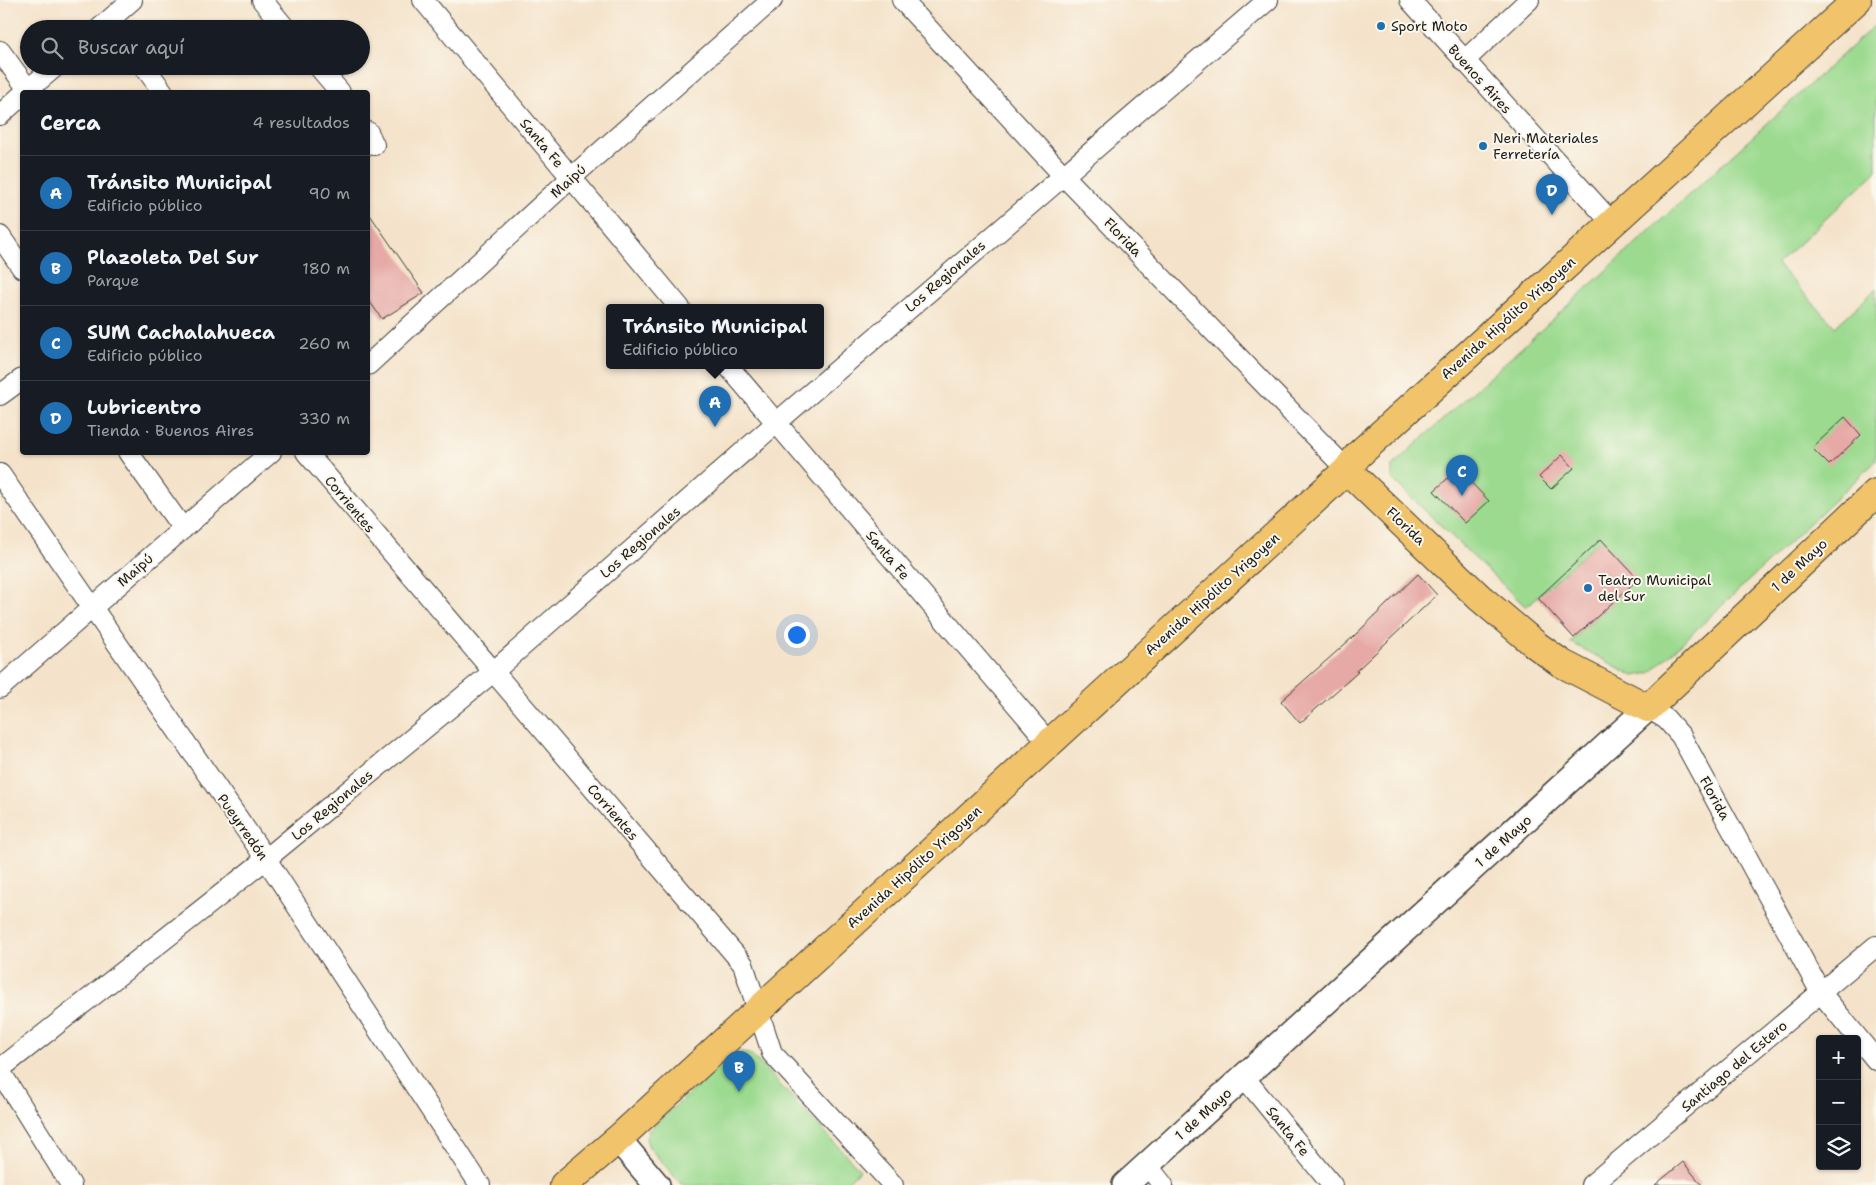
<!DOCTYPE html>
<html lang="es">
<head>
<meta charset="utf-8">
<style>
	:root { --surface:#171b24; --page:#20242c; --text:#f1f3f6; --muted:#9ea1a6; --line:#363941; --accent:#1f6fb2 }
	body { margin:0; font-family:"Shantell Sans",sans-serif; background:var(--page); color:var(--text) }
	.controls { position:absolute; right:15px; bottom:15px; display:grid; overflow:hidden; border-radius:5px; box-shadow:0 1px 4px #0004 }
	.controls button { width:45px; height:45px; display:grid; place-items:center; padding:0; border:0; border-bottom:1px solid var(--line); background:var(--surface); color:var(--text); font:25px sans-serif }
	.you { position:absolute; left:796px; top:634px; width:18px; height:18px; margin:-12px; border:4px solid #fff; border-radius:50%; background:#1a73e8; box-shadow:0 0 0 8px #1a73e833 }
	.badge { display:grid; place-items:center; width:32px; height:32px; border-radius:50%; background:var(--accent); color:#fff; font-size:16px; font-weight:700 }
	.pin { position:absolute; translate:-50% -41px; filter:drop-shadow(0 1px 2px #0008) }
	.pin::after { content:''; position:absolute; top:26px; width:18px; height:15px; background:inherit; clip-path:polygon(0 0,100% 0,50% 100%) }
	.popup { position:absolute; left:606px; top:304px; width:218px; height:65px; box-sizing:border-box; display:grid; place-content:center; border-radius:5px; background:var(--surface); filter:drop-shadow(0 1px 4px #0005); font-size:16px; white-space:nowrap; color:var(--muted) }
	.popup b { font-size:19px; color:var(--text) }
	.popup::after { content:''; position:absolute; left:50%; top:100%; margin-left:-10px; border:10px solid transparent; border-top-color:var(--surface) }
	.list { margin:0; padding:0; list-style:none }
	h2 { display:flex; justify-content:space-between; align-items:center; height:65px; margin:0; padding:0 20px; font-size:21px }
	h2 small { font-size:16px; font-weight:400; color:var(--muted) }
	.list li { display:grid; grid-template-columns:32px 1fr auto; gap:15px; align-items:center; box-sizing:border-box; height:75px; padding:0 20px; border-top:1px solid var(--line) }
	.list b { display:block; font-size:19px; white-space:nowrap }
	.list p { margin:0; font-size:16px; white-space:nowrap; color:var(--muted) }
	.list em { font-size:16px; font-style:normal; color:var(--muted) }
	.icon { flex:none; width:28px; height:28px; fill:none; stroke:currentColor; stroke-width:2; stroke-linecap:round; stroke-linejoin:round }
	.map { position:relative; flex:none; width:1876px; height:1185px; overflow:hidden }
	.search { position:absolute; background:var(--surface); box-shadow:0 1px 4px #0004; left:20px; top:20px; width:350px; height:55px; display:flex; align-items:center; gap:12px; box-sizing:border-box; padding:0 18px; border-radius:28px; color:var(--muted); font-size:19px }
	.panel { position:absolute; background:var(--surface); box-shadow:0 1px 4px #0004; left:20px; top:90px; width:350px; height:365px; border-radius:5px }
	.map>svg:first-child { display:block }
	.green { fill:#9bda8f; stroke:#5c7b56 }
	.building { fill:#e6a9a5 }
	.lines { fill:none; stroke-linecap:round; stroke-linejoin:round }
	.minor-casing { stroke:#3c3a36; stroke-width:22 }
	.tertiary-casing { stroke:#3c3a36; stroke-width:28 }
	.primary-casing { stroke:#3c3a36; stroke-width:30 }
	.minor { stroke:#fff; stroke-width:20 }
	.tertiary { stroke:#fff; stroke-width:25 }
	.primary { stroke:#f1c36a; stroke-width:28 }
	.poi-dot { fill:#1f6fb2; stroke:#fbf7ec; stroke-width:2 }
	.labels { text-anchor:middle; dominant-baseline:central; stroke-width:4; stroke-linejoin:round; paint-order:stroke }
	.poi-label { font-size:14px; fill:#1c1c1c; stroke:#fbf7ec; text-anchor:start }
	.street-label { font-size:14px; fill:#1c1c1c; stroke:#fbf7ec }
</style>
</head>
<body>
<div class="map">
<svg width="1876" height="1185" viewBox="0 0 1876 1185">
	<rect width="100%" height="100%" fill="#fbf7ec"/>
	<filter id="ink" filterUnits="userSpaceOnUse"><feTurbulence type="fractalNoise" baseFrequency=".02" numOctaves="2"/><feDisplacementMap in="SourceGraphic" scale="10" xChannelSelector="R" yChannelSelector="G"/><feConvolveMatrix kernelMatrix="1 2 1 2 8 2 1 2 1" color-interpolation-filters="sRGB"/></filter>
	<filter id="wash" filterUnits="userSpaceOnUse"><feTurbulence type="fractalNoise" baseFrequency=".0096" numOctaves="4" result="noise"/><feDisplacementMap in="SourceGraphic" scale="20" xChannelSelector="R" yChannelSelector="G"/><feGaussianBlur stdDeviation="1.12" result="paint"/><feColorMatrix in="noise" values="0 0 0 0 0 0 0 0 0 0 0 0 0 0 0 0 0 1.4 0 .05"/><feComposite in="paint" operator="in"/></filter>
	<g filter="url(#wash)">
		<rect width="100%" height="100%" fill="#f4e3ca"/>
		<path class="green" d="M1876 24V172L1777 264 1835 327 1876 289V461L1650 673 1634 676 1570 642 1637 579 1601 539 1526 607 1392 479V466Z
			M742 1052 752 1055 860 1170 844 1185H682L649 1147 646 1139 649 1130 733 1054Z"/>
		<g id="blocks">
			<path class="building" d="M368 212 424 293 382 319 368 299Z
				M1845 417 1861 435 1829 465 1812 448Z
				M1562 455 1574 468 1551 489 1539 477Z
				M1458 469 1489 501 1465 523 1434 491Z
				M1601 539 1638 579 1574 638 1538 598Z
				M1418 574 1437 595 1356 671 1358 672 1300 723 1281 701 1353 637Z
				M1683 1162 1702 1185H1655Z"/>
		</g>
	</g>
	<g filter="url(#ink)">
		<use href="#blocks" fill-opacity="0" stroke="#3c3a36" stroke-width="1"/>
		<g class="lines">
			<g class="minor-casing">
				<path id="minor" d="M262 0 286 29
					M423 0 680 308
					M902 0 1062 174 1347 470
					M1410 0 1612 223
					M99 29 132 0
					M0 51 30 92
					M1464 61 1529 0
					M144 66 163 92
					M318 66 340 92
					M25 92 56 66
					M0 115 22 95
					M368 132 374 145
					M0 236 22 268
					M368 365 571 178 772 0
					M728 366 1049 743
					M0 395 22 379
					M128 452 183 529
					M306 452 743 964 772 1053 893 1185
					M0 474 266 859 480 1185
					M0 688 271 452
					M1648 708 1666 719 1681 736 1821 993 1876 1060
					M0 1069 266 859 493 672 776 423 1268 0
					M0 1071 71 1185
					M1244 1077 1332 1185
					M1147 1165 1163 1185
					M1591 1185 1876 946"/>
			</g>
			<g class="tertiary-casing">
				<path id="tertiary" d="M618 1139 657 1185
					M1125 1185 1648 708"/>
			</g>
			<g class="primary-casing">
				<path id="primary" d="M1347 470 1479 597 1536 645 1561 663 1648 708 1876 493
					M564 1185 618 1139 1347 470 1358 455 1857 0"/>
			</g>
			<use href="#minor" class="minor"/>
			<use href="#tertiary" class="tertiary"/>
			<use href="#primary" class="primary"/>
		</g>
	</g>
	<g class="poi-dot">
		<circle cx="1381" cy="26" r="5"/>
		<circle cx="1483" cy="146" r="5"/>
		<circle cx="1588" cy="588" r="5"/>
	</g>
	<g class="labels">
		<g class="poi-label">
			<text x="1391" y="26">Sport Moto</text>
			<text x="1493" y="138">Neri Materiales<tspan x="1493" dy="16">Ferretería</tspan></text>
			<text x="1598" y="580">Teatro Municipal<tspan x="1598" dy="16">del Sur</tspan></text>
		</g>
		<g class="street-label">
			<text transform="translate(1480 79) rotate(48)">Buenos Aires</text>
			<text transform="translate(542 143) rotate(50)">Santa Fe</text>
			<text transform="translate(568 181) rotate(-42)">Maipú</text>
			<text transform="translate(1123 237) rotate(46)">Florida</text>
			<text transform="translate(945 276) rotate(-41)">Los Regionales</text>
			<text transform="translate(1508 318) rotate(-42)">Avenida Hipólito Yrigoyen</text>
			<text transform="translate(350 504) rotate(50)">Corrientes</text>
			<text transform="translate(1406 526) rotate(44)">Florida</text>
			<text transform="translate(640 542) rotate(-41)">Los Regionales</text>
			<text transform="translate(888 555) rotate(50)">Santa Fe</text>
			<text transform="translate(1799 565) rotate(-43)">1 de Mayo</text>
			<text transform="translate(135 570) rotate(-41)">Maipú</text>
			<text transform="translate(1212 594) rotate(-42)">Avenida Hipólito Yrigoyen</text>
			<text transform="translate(1715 798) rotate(61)">Florida</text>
			<text transform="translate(332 805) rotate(-40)">Los Regionales</text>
			<text transform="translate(613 812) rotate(49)">Corrientes</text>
			<text transform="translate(243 827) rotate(55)">Pueyrredón</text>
			<text transform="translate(1503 841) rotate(-42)">1 de Mayo</text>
			<text transform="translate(914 867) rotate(-42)">Avenida Hipólito Yrigoyen</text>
			<text transform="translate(1734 1066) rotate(-40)">Santiago del Estero</text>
			<text transform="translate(1203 1114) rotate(-42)">1 de Mayo</text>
			<text transform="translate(1288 1131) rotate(51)">Santa Fe</text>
		</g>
	</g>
</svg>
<div class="controls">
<button>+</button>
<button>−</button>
<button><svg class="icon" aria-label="layers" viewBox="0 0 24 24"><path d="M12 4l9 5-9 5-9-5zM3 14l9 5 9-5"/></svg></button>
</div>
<div class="you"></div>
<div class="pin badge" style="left:715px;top:427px">A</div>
<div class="popup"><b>Tránsito Municipal</b>Edificio público</div>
<div class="pin badge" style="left:739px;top:1092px">B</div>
<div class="pin badge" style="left:1462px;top:496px">C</div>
<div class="pin badge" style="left:1552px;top:215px">D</div>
<div class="search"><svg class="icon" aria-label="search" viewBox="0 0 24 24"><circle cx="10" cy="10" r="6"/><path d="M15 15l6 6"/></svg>Buscar aquí</div>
<section class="panel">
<h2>Cerca<small>4 resultados</small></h2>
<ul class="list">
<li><span class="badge">A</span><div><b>Tránsito Municipal</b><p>Edificio público</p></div><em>90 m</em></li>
<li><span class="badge">B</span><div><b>Plazoleta Del Sur</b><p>Parque</p></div><em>180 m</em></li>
<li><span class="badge">C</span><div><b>SUM Cachalahueca</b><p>Edificio público</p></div><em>260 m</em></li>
<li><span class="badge">D</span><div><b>Lubricentro</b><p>Tienda · Buenos Aires</p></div><em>330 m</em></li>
</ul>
</section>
</div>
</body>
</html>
